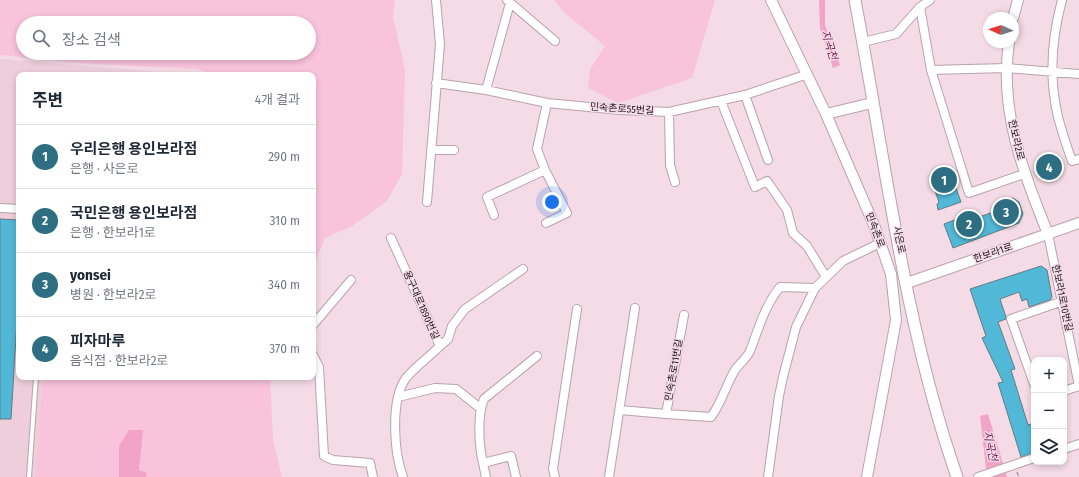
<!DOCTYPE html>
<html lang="ko">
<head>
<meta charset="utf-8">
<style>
	:root { --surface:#fff; --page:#f6f6f7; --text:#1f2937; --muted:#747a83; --line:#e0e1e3; --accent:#2e6e82 }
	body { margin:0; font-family:"Fira Sans Condensed","Noto Sans KR",sans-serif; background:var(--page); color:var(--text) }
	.controls { position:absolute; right:12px; bottom:12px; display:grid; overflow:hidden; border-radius:8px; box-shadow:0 2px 6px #0003 }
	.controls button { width:36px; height:36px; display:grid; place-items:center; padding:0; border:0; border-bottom:1px solid var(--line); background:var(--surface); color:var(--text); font:20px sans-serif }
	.compass { position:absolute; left:983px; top:12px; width:36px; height:36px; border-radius:50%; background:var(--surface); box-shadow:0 2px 6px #0003; rotate:273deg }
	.you { position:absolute; left:552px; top:202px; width:14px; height:14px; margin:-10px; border:3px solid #fff; border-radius:50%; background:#1a73e8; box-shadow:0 0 0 6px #1a73e833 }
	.badge { display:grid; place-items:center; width:26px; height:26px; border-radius:50%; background:var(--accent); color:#fff; font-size:13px; font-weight:700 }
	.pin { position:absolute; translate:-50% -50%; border:2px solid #fff; box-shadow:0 1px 4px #0006 }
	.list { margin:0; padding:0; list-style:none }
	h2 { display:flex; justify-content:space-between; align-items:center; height:52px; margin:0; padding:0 16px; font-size:17px }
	h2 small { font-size:13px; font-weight:400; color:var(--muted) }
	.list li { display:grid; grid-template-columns:26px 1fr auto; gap:12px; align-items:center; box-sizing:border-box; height:64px; padding:0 16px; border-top:1px solid var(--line) }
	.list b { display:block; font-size:15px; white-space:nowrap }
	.list p { margin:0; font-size:13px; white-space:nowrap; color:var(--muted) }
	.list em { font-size:13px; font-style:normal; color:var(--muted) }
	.icon { flex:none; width:22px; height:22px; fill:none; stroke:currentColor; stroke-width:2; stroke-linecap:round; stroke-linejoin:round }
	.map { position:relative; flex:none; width:1079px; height:477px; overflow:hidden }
	.search { position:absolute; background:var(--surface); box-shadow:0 2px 6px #0003; left:16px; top:16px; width:300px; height:44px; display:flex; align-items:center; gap:10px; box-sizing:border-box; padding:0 14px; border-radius:22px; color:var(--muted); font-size:15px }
	.panel { position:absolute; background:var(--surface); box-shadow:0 2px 6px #0003; left:16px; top:72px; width:300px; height:308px; border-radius:8px }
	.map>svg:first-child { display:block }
	.built { fill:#eecedb }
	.green { fill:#f9c3db; fill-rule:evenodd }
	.water { fill:#f2a4c8 }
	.building { fill:#52b8d7; stroke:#637b83 }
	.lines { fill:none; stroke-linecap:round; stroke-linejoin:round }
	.service-casing { stroke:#b9a2ac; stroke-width:6 }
	.minor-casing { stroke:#b9a2ac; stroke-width:10 }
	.tertiary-casing { stroke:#b9a2ac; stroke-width:12 }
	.secondary-casing { stroke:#b9a2ac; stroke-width:13 }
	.path { stroke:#a7949c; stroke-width:1.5; stroke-dasharray:4 2; stroke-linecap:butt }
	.service { stroke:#fff; stroke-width:4 }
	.minor { stroke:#fff; stroke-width:8 }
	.tertiary { stroke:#fff; stroke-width:10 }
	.secondary { stroke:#fff; stroke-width:11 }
	.labels { text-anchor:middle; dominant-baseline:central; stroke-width:3; stroke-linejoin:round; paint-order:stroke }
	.street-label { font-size:10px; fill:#221a1d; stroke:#f4dbe5 }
	.water-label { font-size:11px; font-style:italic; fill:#72184c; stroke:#f4dbe5 }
</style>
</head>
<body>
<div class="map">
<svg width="1079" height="477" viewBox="0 0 1079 477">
	<rect width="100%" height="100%" fill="#f4dbe5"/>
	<path class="built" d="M0 59 196 75H19V377H158L155 477H0Z"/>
	<path class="green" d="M0 0H395L393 17 405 70 402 174 387 201 352 226 325 238 313 267V75H212L197 69 78 63 0 55ZM23 23H309V53H23Z
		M554 0H715L692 78 618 103 588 88 590 69 605 46 565 13Z
		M43 377H270L273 440 282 477H36Z"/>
	<path class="water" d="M819 0H825V25L840 65 833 68 820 28Z
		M988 414 1007 477H987L980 416Z
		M129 430H143L139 470 147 473 146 477H119V446Z"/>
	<path class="building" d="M949 169 961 202 938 210 937 204 939 202 930 177Z
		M1013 198 1019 202 1023 214 1019 223 953 248 944 224 960 218 962 223 1005 208 1002 202Z
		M0 219 19 220V287L11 419H0Z
		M1041 266 1047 270 1052 297 1050 300 1029 307 1027 299 1022 301 1019 292 1000 299 1006 317V319L998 322 1015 369 1011 370 1028 425 1034 423V453L1021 457 998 383 1003 382 982 338 986 336 970 289Z"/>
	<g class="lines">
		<g class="service-casing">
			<path id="service" d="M29 477 36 377"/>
		</g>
		<g class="minor-casing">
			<path id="minor" d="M507 0 555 41
				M1062 0C1052 37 1049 79 1058 117 1062 132 1067 147 1072 161L1079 159
				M920 7 931 70 969 193 1024 174
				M863 42 896 34 920 7 930 0
				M931 70 1006 68 1079 74
				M436 83 486 90 547 103 620 110 669 112 745 95 805 75
				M486 90 510 3
				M745 95 768 160
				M721 101 755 187 767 181 787 210 793 233 807 246 826 277
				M669 112 670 165 675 182
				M431 150H454
				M427 202 440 44 436 0
				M0 208 19 209
				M494 215 487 197 545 170
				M546 223 567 213 545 170 537 149 547 103
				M1048 234 1079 386
				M391 238 440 346C429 357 415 367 406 378 390 400 394 453 403 477
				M684 315 666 414 711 417C722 402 726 385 735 370 739 364 747 358 750 351 759 328 764 307 780 287L815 288
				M313 325 351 280
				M440 346 448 339 452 326 465 309 523 269
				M313 355 319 367 324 456 333 460 370 463 373 477
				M1034 384 1011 319 1063 301
				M1064 391 1079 386
				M398 397 435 388 456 389 480 408
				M620 410 666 414
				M1064 449 1079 444
				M483 463C479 447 477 414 484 399L537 356
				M486 477 483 463 511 456 516 477
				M555 477 553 469 577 309
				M609 477 635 308
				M768 477 779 396 783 377 796 327 815 288 843 261 880 243
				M978 477 1034 458"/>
		</g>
		<g class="tertiary-casing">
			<path id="tertiary" d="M771 0 826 114 874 225 891 274 896 320 867 477
				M1013 18 1018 0
				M1009 42C999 111 1023 171 1048 234
				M826 114 872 103
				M907 283 1079 223"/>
		</g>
		<g class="secondary-casing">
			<path id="secondary" d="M855 0C885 158 904 325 957 477"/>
		</g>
		<path class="path" d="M1017 472 1019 477"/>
		<use href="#service" class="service"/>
		<use href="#minor" class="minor"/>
		<use href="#tertiary" class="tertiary"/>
		<use href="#secondary" class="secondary"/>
	</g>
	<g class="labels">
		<g class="street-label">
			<text transform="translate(622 109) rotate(4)">민속촌로55번길</text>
			<text transform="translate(1016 140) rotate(77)">한보라2로</text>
			<text transform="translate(875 230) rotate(69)">민속촌로</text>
			<text transform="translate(899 240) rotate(79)">사은로</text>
			<text transform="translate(993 253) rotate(-19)">한보라1로</text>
			<text transform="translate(1062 298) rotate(78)">한보라1로10번길</text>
			<text transform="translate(421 305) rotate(66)">용구대로1890번길</text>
			<text transform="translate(674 370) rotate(-80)">민속촌로11번길</text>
		</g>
		<g class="water-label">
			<text transform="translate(829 45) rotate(73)">지곡천</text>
			<text transform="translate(990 446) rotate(78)">지곡천</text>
		</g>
	</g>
</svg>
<div class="controls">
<button>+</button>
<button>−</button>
<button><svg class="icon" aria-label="layers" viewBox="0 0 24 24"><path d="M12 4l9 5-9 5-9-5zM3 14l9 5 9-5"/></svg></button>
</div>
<svg class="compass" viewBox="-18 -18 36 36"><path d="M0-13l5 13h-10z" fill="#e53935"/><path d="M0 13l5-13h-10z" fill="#747a83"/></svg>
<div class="you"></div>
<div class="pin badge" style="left:944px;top:180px">1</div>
<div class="pin badge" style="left:969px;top:224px">2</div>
<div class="pin badge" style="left:1006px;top:212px">3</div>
<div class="pin badge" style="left:1049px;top:167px">4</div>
<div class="search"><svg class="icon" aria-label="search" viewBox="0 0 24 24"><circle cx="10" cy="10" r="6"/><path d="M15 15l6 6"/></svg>장소 검색</div>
<section class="panel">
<h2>주변<small>4개 결과</small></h2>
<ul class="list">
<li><span class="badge">1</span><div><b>우리은행 용인보라점</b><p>은행 · 사은로</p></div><em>290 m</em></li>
<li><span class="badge">2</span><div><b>국민은행 용인보라점</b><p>은행 · 한보라1로</p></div><em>310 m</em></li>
<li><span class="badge">3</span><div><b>yonsei</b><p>병원 · 한보라2로</p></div><em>340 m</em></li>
<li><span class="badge">4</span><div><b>피자마루</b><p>음식점 · 한보라2로</p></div><em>370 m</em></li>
</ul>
</section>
</div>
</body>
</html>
